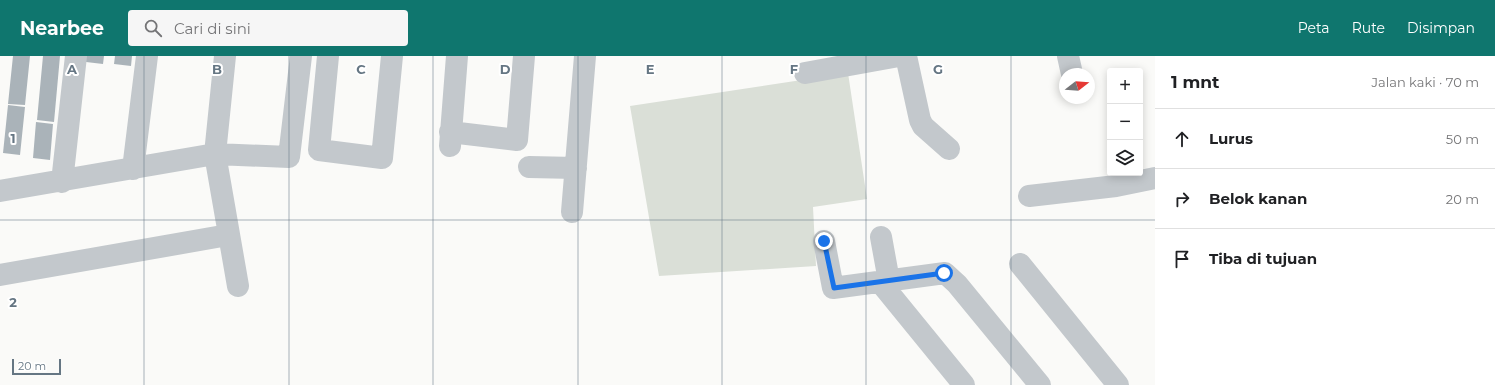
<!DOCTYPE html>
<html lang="id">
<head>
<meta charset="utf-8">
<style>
	:root { --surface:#fff; --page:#f6f6f6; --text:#202124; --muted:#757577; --line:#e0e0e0; --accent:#0f766e }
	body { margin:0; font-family:Montserrat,sans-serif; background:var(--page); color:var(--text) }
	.controls { position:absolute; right:12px; top:12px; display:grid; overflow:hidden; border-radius:4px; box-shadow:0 2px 10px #0003 }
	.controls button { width:36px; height:36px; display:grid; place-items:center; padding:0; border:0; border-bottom:1px solid var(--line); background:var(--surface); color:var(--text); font:20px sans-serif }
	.compass { position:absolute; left:1059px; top:12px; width:36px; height:36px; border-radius:50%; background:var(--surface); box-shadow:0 2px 10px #0003; rotate:73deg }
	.scale { position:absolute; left:12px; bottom:10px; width:49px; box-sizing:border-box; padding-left:4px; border:2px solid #657683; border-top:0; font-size:11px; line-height:14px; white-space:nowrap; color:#657683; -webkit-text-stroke:3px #fff; paint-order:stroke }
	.stop { position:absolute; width:12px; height:12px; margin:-9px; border:3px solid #1a73e8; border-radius:50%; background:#fff }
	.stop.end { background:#1a73e8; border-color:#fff; box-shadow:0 1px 4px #0008 }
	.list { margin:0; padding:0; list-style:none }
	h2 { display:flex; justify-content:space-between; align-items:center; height:52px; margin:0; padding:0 16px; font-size:17px }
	h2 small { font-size:13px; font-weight:400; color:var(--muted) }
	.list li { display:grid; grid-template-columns:26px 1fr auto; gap:12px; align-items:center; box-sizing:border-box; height:60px; padding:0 16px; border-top:1px solid var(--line) }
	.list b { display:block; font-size:15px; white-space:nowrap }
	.list em { font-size:13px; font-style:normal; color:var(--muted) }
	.icon { flex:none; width:22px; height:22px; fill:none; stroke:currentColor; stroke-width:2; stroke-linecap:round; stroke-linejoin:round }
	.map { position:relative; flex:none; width:1155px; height:329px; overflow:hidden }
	header { display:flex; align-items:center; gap:24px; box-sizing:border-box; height:56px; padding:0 20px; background:var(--accent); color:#fff }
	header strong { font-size:19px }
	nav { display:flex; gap:22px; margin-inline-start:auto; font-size:14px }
	.search { width:280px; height:36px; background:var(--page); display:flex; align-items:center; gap:10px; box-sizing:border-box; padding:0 14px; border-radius:4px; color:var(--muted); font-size:15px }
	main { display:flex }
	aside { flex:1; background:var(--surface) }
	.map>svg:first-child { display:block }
	.green { fill:#dadfd7 }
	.building { fill:#aab3b9 }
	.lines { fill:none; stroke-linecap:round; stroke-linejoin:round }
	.minor { stroke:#c3c8cc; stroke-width:22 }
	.route { stroke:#1a73e8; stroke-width:5 }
	.grid { fill:none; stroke:#657683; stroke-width:1; stroke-opacity:0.55 }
	.grid-label { font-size:13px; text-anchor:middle; font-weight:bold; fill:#657683; stroke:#fff; stroke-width:4; stroke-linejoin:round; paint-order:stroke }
</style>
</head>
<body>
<header>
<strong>Nearbee</strong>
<div class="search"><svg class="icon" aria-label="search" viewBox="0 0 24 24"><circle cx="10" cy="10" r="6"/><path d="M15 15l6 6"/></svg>Cari di sini</div>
<nav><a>Peta</a><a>Rute</a><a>Disimpan</a></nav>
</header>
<main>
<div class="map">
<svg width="1155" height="329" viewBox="0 0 1155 329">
	<rect width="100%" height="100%" fill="#fafaf8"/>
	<path class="green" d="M848 17 867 143 813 151 816 210 659 220 630 50Z"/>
	<path class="building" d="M13 0H30L25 49 8 48Z
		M43 0H60L54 66 37 64Z
		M86 0H104L103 8 86 6Z
		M115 0H132L131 10 114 8Z
		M8 49 25 51 20 99 3 97Z
		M36 66 53 68 50 104 33 102Z"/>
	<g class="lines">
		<path class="minor" d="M225 0 215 98 238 230
			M328 0 319 94 382 102 392 0
			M906 0 920 64 923 70 949 93
			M1068 0 1072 18
			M805 17 899 0
			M450 76 517 84 524 0
			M450 90 457 0
			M529 111 576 112
			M133 113 147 0
			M62 126 76 0
			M0 135 215 98 289 101 301 0
			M1029 140 1116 130 1155 122
			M572 156 585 0
			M881 181 889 225
			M824 185 833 232 945 217 957 228 1040 329
			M1020 208 1118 329
			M0 219 228 179
			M880 226 964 329"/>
	</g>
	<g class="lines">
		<path class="route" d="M824 185 834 232 944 217"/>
	</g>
	<path class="grid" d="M144 0V329M289 0V329M433 0V329M578 0V329M722 0V329M866 0V329M1011 0V329M0 164H1155"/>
	<g class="grid-label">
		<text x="72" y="18">A</text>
		<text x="217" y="18">B</text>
		<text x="361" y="18">C</text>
		<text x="505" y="18">D</text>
		<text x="650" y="18">E</text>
		<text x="794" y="18">F</text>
		<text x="938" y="18">G</text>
		<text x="13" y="87">1</text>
		<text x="13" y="251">2</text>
	</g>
</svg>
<div class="controls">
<button>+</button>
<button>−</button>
<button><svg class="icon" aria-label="layers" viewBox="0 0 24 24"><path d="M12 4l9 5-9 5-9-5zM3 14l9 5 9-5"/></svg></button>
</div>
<svg class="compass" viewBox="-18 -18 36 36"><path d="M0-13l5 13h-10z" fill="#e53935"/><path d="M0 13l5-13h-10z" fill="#757577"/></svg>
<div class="scale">20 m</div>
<div class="stop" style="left:944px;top:217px"></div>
<div class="stop end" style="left:824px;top:185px"></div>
</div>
<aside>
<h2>1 mnt<small>Jalan kaki · 70 m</small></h2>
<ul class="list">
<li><svg class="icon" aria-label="ahead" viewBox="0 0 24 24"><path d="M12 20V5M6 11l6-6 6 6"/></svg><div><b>Lurus</b></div><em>50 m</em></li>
<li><svg class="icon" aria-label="right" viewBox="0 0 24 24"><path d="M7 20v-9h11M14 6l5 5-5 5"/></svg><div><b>Belok kanan</b></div><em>20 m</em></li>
<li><svg class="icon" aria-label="arrive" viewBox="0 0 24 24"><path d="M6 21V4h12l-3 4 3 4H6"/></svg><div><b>Tiba di tujuan</b></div></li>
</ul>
</aside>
</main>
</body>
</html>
